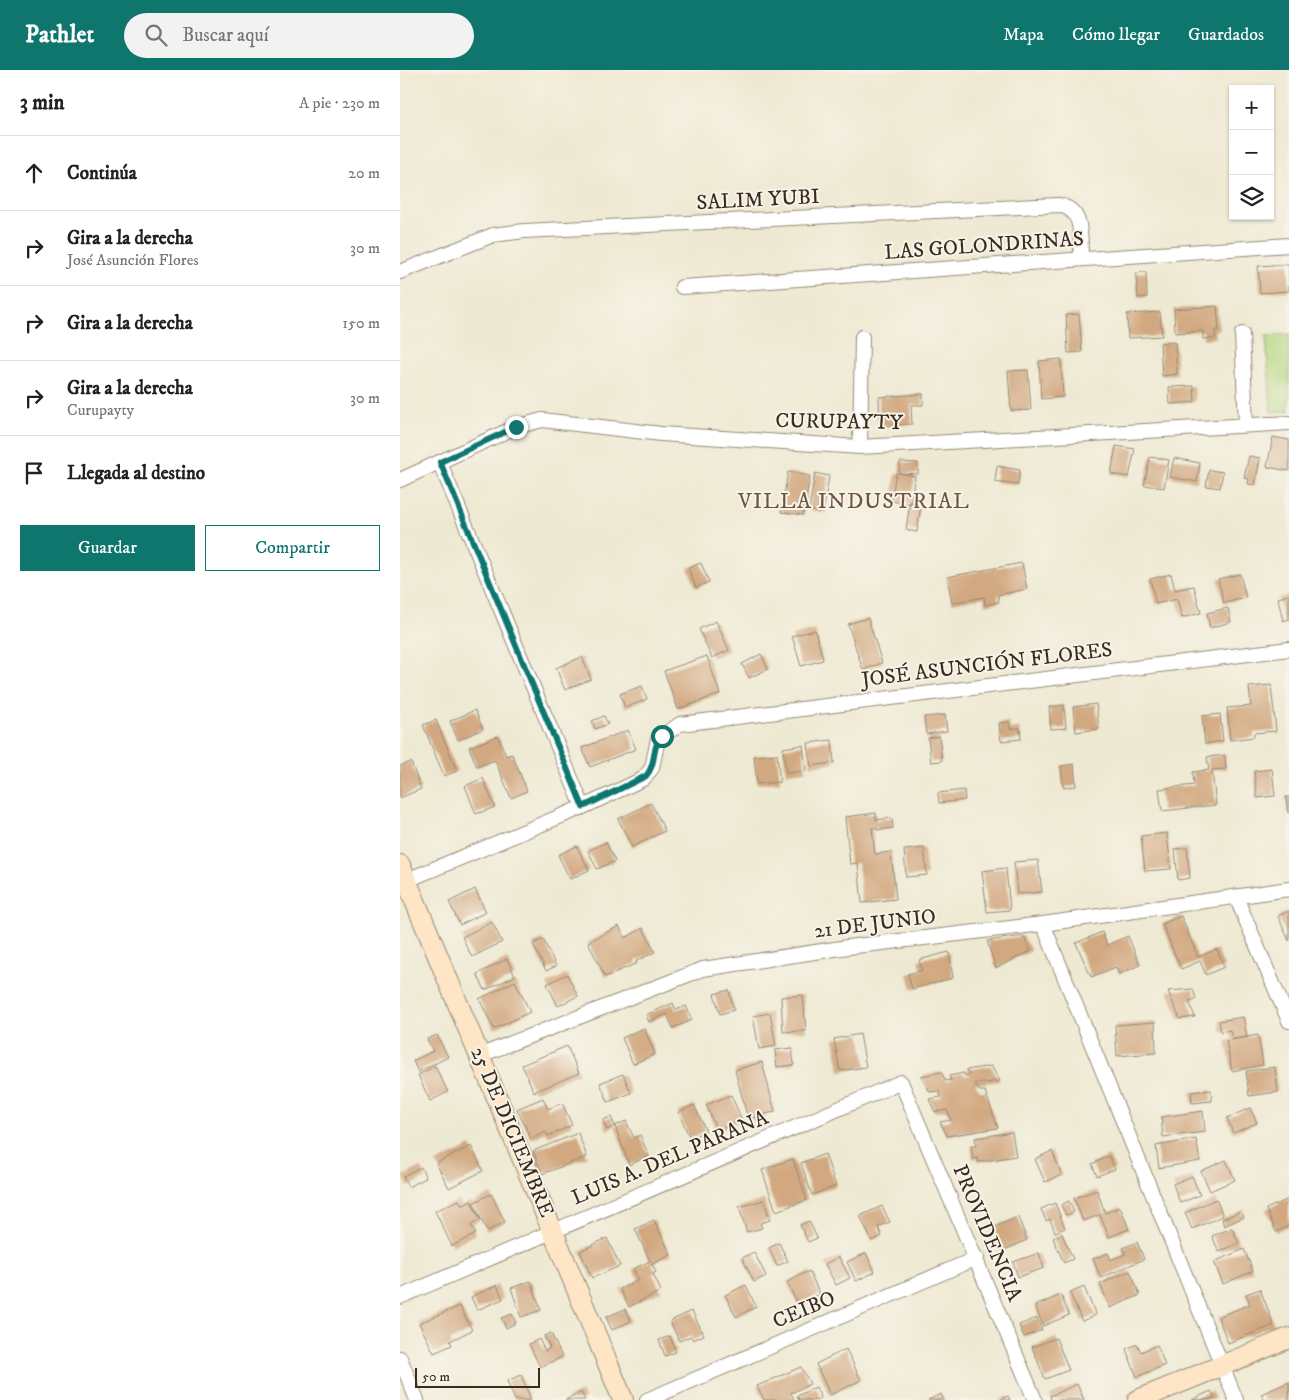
<!DOCTYPE html>
<html lang="es">
<head>
<meta charset="utf-8">
<style>
	:root { --surface:#fff; --page:#f2f2f2; --text:#202124; --muted:#757577; --line:#e0e0e0; --accent:#0f766e }
	body { margin:0; font-family:"IM FELL DW Pica",serif; background:var(--page); color:var(--text) }
	.controls { position:absolute; right:15px; top:15px; display:grid; overflow:hidden; border-radius:0px; box-shadow:0 1px 4px #0004 }
	.controls button { width:45px; height:45px; display:grid; place-items:center; padding:0; border:0; border-bottom:1px solid var(--line); background:var(--surface); color:var(--text); font:25px sans-serif }
	.scale { position:absolute; left:15px; bottom:12px; width:125px; box-sizing:border-box; padding-left:5px; border:2px solid #3b2a1e; border-top:0; font-size:14px; line-height:18px; white-space:nowrap; color:#3b2a1e; -webkit-text-stroke:4px #f7f3e8; paint-order:stroke }
	.stop { position:absolute; width:15px; height:15px; margin:-11px; border:4px solid #0f766e; border-radius:50%; background:#fff }
	.stop.end { background:#0f766e; border-color:#fff; box-shadow:0 1px 5px #0008 }
	.list { margin:0; padding:0; list-style:none }
	h2 { display:flex; justify-content:space-between; align-items:center; height:65px; margin:0; padding:0 20px; font-size:21px }
	h2 small { font-size:16px; font-weight:400; color:var(--muted) }
	.list li { display:grid; grid-template-columns:32px 1fr auto; gap:15px; align-items:center; box-sizing:border-box; height:75px; padding:0 20px; border-top:1px solid var(--line) }
	.list b { display:block; font-size:19px; white-space:nowrap }
	.list p { margin:0; font-size:16px; white-space:nowrap; color:var(--muted) }
	.list em { font-size:16px; font-style:normal; color:var(--muted) }
	.actions { display:flex; gap:10px; padding:15px 20px }
	.actions a { flex:1; padding:11px 0; border:1px solid var(--accent); border-radius:0px; text-align:center; font-size:18px; color:var(--accent) }
	.actions .main { background:var(--accent); color:#fff }
	.icon { flex:none; width:28px; height:28px; fill:none; stroke:currentColor; stroke-width:2; stroke-linecap:round; stroke-linejoin:round }
	.map { position:relative; flex:none; width:889px; height:1330px; overflow:hidden }
	header { display:flex; align-items:center; gap:30px; box-sizing:border-box; height:70px; padding:0 25px; background:var(--accent); color:#fff }
	header strong { font-size:24px }
	nav { display:flex; gap:28px; margin-inline-start:auto; font-size:18px }
	.search { width:350px; height:45px; background:var(--page); display:flex; align-items:center; gap:12px; box-sizing:border-box; padding:0 18px; border-radius:28px; color:var(--muted); font-size:19px }
	main { display:flex }
	aside { flex:1; background:var(--surface) }
	.map>svg:first-child { display:block }
	.green { fill:#b5d780; stroke:#78804f }
	.building { fill:#d2a880 }
	.lines { fill:none; stroke-linecap:round; stroke-linejoin:round }
	.street-casing { stroke:#948a78; stroke-width:16 }
	.secondary-casing { stroke:#948a78; stroke-width:22 }
	.street { stroke:#fff; stroke-width:14 }
	.secondary { stroke:#fde5c5; stroke-width:20 }
	.route { stroke:#0f766e; stroke-width:6 }
	.labels { text-anchor:middle; dominant-baseline:central; stroke-width:4; stroke-linejoin:round; paint-order:stroke }
	.street-label { font-size:21px; fill:#3b2a1e; stroke:#f7f3e8 }
	.neighbourhood-label { font-size:22px; letter-spacing:1px; fill:#705640; stroke:#f7f3e8 }
</style>
</head>
<body>
<header>
<strong>Pathlet</strong>
<div class="search"><svg class="icon" aria-label="search" viewBox="0 0 24 24"><circle cx="10" cy="10" r="6"/><path d="M15 15l6 6"/></svg>Buscar aquí</div>
<nav><a>Mapa</a><a>Cómo llegar</a><a>Guardados</a></nav>
</header>
<main>
<aside>
<h2>3 min<small>A pie · 230 m</small></h2>
<ul class="list">
<li><svg class="icon" aria-label="ahead" viewBox="0 0 24 24"><path d="M12 20V5M6 11l6-6 6 6"/></svg><div><b>Continúa</b></div><em>20 m</em></li>
<li><svg class="icon" aria-label="right" viewBox="0 0 24 24"><path d="M7 20v-9h11M14 6l5 5-5 5"/></svg><div><b>Gira a la derecha</b><p>José Asunción Flores</p></div><em>30 m</em></li>
<li><svg class="icon" aria-label="right" viewBox="0 0 24 24"><path d="M7 20v-9h11M14 6l5 5-5 5"/></svg><div><b>Gira a la derecha</b></div><em>150 m</em></li>
<li><svg class="icon" aria-label="right" viewBox="0 0 24 24"><path d="M7 20v-9h11M14 6l5 5-5 5"/></svg><div><b>Gira a la derecha</b><p>Curupayty</p></div><em>30 m</em></li>
<li><svg class="icon" aria-label="arrive" viewBox="0 0 24 24"><path d="M6 21V4h12l-3 4 3 4H6"/></svg><div><b>Llegada al destino</b></div></li>
</ul>
<div class="actions"><a class="main">Guardar</a><a>Compartir</a></div>
</aside>
<div class="map">
<svg width="889" height="1330" viewBox="0 0 889 1330">
	<rect width="100%" height="100%" fill="#f7f3e8"/>
	<filter id="ink" filterUnits="userSpaceOnUse"><feTurbulence type="fractalNoise" baseFrequency=".02" numOctaves="2"/><feDisplacementMap in="SourceGraphic" scale="10" xChannelSelector="R" yChannelSelector="G"/><feConvolveMatrix kernelMatrix="1 2 1 2 8 2 1 2 1" color-interpolation-filters="sRGB"/></filter>
	<filter id="wash" filterUnits="userSpaceOnUse"><feTurbulence type="fractalNoise" baseFrequency=".0096" numOctaves="4" result="noise"/><feDisplacementMap in="SourceGraphic" scale="20" xChannelSelector="R" yChannelSelector="G"/><feGaussianBlur stdDeviation="1.12" result="paint"/><feColorMatrix in="noise" values="0 0 0 0 0 0 0 0 0 0 0 0 0 0 0 0 0 1.4 0 .05"/><feComposite in="paint" operator="in"/></filter>
	<g filter="url(#wash)">
		<rect width="100%" height="100%" fill="#eee9d2"/>
		<path class="green" d="M889 264V341L871 342 866 266Z"/>
		<g id="blocks">
			<path class="building" d="M889 194V221L860 223 858 196Z
				M746 202 747 227 738 228 736 203Z
				M817 236 819 260H815L816 268 803 269V261L775 263 774 239Z
				M760 242 762 266 728 268 727 244Z
				M679 244 682 282 668 283 666 245Z
				M775 272 777 304 762 306 760 273Z
				M661 289 663 327 641 329 639 291Z
				M628 300 631 340 611 341 608 301Z
				M794 316 795 332 770 334 769 317Z
				M523 324V335H511L512 354 480 356 479 327Z
				M873 367 889 370V401L867 397Z
				M716 376 735 379 729 407 711 404Z
				M849 386 860 388 855 415 848 414 849 409 844 408Z
				M750 387 769 390 764 418 744 415Z
				M774 388 800 393 797 412 770 407Z
				M500 392 518 393V404L499 403Z
				M597 396 620 400 618 415 595 412Z
				M809 400 823 402 820 418 806 416Z
				M388 402 410 406 403 445 381 442Z
				M415 403 429 406 423 443 409 440Z
				M496 403 515 406 510 434 491 431Z
				M510 432 521 434 517 462 506 460Z
				M301 493 309 512 296 518 288 498Z
				M622 493 627 519 598 525 599 532 585 535 584 527 552 533 547 507Z
				M771 504 775 520 794 516 801 543 782 548 777 529 756 534 750 509Z
				M840 504 846 528 824 533 818 509Z
				M889 525V549L883 551 878 528Z
				M828 538 831 552 810 558 807 543Z
				M468 548 482 593 463 600 448 554Z
				M316 551 329 580 312 588 299 559Z
				M415 560 423 590 401 596 392 566Z
				M361 584 368 599 349 608 342 594Z
				M307 586 320 624 278 639 264 601Z
				M182 587 191 609 165 620 156 598Z
				M871 615 876 661 854 663V667L830 670 827 638 851 636 849 617Z
				M242 616 247 629 225 638 220 624Z
				M696 634 699 659 676 662 673 637Z
				M664 635 666 658 651 659 649 637Z
				M75 640 83 659 58 670 50 651Z
				M820 644 823 671 805 674 802 646Z
				M545 645 547 661 526 664 524 647Z
				M204 646 208 654 195 659 192 651Z
				M36 650 57 701 44 706 23 655Z
				M609 652 610 659 620 658 621 669 601 671 599 653Z
				M228 660 236 679 190 697 182 678Z
				M98 666 106 686 112 684 127 721 111 728 95 690 77 697 69 677Z
				M539 666 542 691 531 692 528 668Z
				M432 670 434 693 411 696 408 673Z
				M403 675 406 701 386 703 383 678Z
				M377 684 380 712 357 714 354 686Z
				M825 685 826 699 812 700 816 735 762 741 759 719 794 715 793 702 809 700 807 687Z
				M11 692 21 719 0 728V696Z
				M674 694 676 716 663 717 661 696Z
				M872 699 875 726 857 728 854 701Z
				M83 708 95 737 76 744 65 716Z
				M564 720 565 730 539 733 538 723Z
				M886 727H889V743H888Z
				M251 733 265 761 232 777 218 749Z
				M476 743V750L492 748 493 758 477 760V758H472L475 784 491 782 496 829 462 833 458 793 450 794 445 747Z
				M767 763 771 799 745 801 741 766Z
				M206 772 215 791 197 799 188 781Z
				M177 776 189 800 170 809 158 785Z
				M524 778 527 805 506 807 504 780Z
				M787 778 790 808 778 810 775 779Z
				M638 790 642 822 617 824 614 792Z
				M606 798 610 840 587 842 582 801Z
				M75 819 86 842 60 855 49 832Z
				M889 841V871L878 846Z
				M781 846 798 887 817 879 824 897 806 905 800 891 781 899 762 854Z
				M92 852 102 872 72 887 62 867Z
				M219 856 225 868 243 858 255 882 236 891 237 893 205 907 188 872Z
				M702 862 707 875 728 866 740 895 719 904 716 897 691 907 676 873Z
				M623 866 631 881 596 898 587 871Z
				M143 869 156 896 146 901 133 874Z
				M549 882 553 908 512 919 508 904 522 900 519 890Z
				M107 889 115 906 85 920 77 904Z
				M167 904 178 926 158 936 147 914Z
				M115 911 130 942 94 959 79 929Z
				M793 919 796 929 789 931 795 947 780 949 768 921Z
				M329 920 334 940 320 944 314 924Z
				M403 925 406 961 383 962 381 927Z
				M273 933 276 940 286 936 292 950 273 958 267 944 249 952 246 945Z
				M370 943 376 976 359 979 353 946Z
				M843 947 847 967 832 969 830 960 821 962 819 951Z
				M755 952 756 983 717 986 715 955Z
				M244 958 255 984 233 994 222 968Z
				M460 964 466 997 440 1001 434 969Z
				M37 965 48 987 18 1002 13 991 33 981 27 969Z
				M858 965 863 995 832 1001 826 971Z
				M167 976 179 1003 134 1022 122 995Z
				M392 978 394 995 377 997 375 980Z
				M362 992 375 1042 365 1044 366 1049 357 1051 356 1047 348 1049 335 1000Z
				M35 996 48 1022 30 1031 18 1005Z
				M591 996 600 1011 575 1014 580 1021H585L598 1058 547 1066 540 1052 551 1050 547 1040 535 1042 529 1029 541 1027 539 1021 530 1022 521 1006 541 1002 546 1011 551 1010 549 1006 564 1003 565 1006 570 1005 566 1000Z
				M875 997 878 1022 849 1026 846 1001Z
				M223 1004 231 1023 208 1032 200 1013Z
				M811 1020 812 1031 792 1033 791 1022Z
				M331 1025 342 1050 317 1061 306 1035Z
				M143 1028 148 1039 162 1033 172 1055 148 1066 146 1062 131 1069 117 1039Z
				M294 1035 306 1061 290 1068 278 1042Z
				M850 1038 857 1053 833 1063 827 1048Z
				M803 1041 805 1062 763 1067 761 1047Z
				M211 1047 215 1056 207 1060 203 1050Z
				M226 1051 234 1068 240 1065 249 1086 229 1095 215 1056Z
				M612 1062 616 1086 578 1092V1088L573 1089 571 1076H576L575 1068Z
				M178 1063 187 1087 142 1104 133 1081Z
				M796 1069 800 1091 759 1098 756 1076Z
				M71 1076 83 1101 49 1118 36 1093Z
				M652 1081 662 1105 645 1112 635 1089Z
				M425 1084 436 1116 412 1125 401 1093Z
				M709 1086 715 1099 697 1106 692 1094Z
				M393 1089 407 1130 376 1141 362 1100Z
				M826 1090 835 1110 810 1121 801 1101Z
				M21 1097 26 1108 8 1117 3 1106Z
				M792 1106 800 1125 780 1133 773 1114Z
				M697 1120 705 1143 720 1137 729 1159 709 1167 700 1145 683 1151 674 1128Z
				M91 1124 105 1152 87 1161 73 1133Z
				M816 1129 823 1146 792 1159 785 1143Z
				M889 1129V1156L876 1162 866 1139Z
				M59 1130 62 1136 71 1131 80 1150 71 1155 76 1164 52 1176 35 1141Z
				M364 1130 370 1150 360 1153 362 1158 347 1162 339 1137Z
				M669 1131 674 1142 666 1145 661 1135Z
				M655 1133 665 1158 655 1162 650 1149 646 1151 641 1139Z
				M482 1136 490 1152 478 1157 482 1166 472 1171 460 1146Z
				M841 1141 844 1147 824 1156 822 1149Z
				M618 1147 627 1170 602 1181 592 1158Z
				M254 1150 271 1185 252 1194 256 1202 253 1204 261 1221 229 1237 220 1219 239 1210 233 1199 250 1191 235 1159Z
				M409 1151 417 1168 408 1172 400 1155Z
				M832 1158 839 1173 819 1182 812 1166Z
				M662 1164 673 1189 664 1193 653 1168Z
				M207 1168 220 1196 192 1208 180 1181Z
				M737 1172 744 1189 701 1208 693 1189 708 1183 711 1190 725 1184 723 1178Z
				M379 1173 388 1191 377 1196 369 1178Z
				M844 1179 853 1201 823 1214 814 1192Z
				M354 1182 366 1206 354 1212 342 1188Z
				M466 1183 475 1202 456 1211 447 1192Z
				M639 1183 644 1198 618 1207 613 1192Z
				M439 1187 450 1208 436 1215 425 1194Z
				M409 1201 420 1224 398 1235 387 1212Z
				M730 1201 740 1225 710 1238 700 1214Z
				M131 1211 141 1240 121 1247 111 1218Z
				M97 1215 103 1229 77 1240 71 1227Z
				M346 1215 356 1237 336 1247 325 1225Z
				M684 1217 696 1245 682 1251 670 1223Z
				M860 1219 874 1255 828 1273 818 1247 850 1234 846 1224Z
				M661 1225 669 1245 643 1256 635 1236Z
				M60 1236 72 1260 50 1271 52 1275 34 1283 19 1253Z
				M225 1239 231 1251 212 1260 206 1247Z
				M292 1241 304 1265 293 1270 291 1266 279 1271 270 1251Z
				M112 1244 116 1253 106 1258 101 1248Z
				M637 1248 642 1260 624 1267 619 1255Z
				M151 1263 162 1287 140 1297 129 1274 139 1269 145 1281 150 1278 144 1266Z
				M270 1266 276 1282 265 1286 259 1270Z
				M656 1268 669 1300 645 1309 632 1277Z
				M737 1274 741 1282 757 1275 765 1295 737 1307 726 1279Z
				M446 1279 461 1310 430 1325 416 1294Z
				M401 1297 410 1314 391 1323 394 1330H364L357 1316Z
				M121 1305 131 1330H115L107 1311Z
				M889 1312V1330H864L861 1324Z
				M677 1314 684 1330H651L650 1326Z
				M416 1317 421 1328 416 1330H399L397 1326Z
				M811 1321 815 1329 792 1330 800 1326Z
				M181 1322 185 1330H165Z
				M541 1324 544 1330H528Z
				M608 1326 610 1330H599Z"/>
		</g>
	</g>
	<g filter="url(#ink)">
		<use href="#blocks" fill-opacity="0" stroke="#948a78" stroke-width="1"/>
		<g class="lines">
			<g class="street-casing">
				<path id="street" d="M0 202 93 165 124 161 659 135C685 140 680 168 681 189
					M282 217 889 175
					M842 264 846 355
					M460 377 462 267
					M40 393 183 737
					M0 410 116 357 142 350 261 364 460 377 889 353
					M0 813 183 737 243 709 252 698 258 669 280 654 889 579
					M836 827 889 951
					M643 854 836 1330
					M81 985 303 899 448 877 643 854 889 819
					M0 1227 501 1012 635 1330
					M0 1288 17 1330
					M247 1330 577 1188"/>
			</g>
			<g class="secondary-casing">
				<path id="secondary" d="M0 795 223 1330
					M738 1330 889 1268"/>
			</g>
			<use href="#street" class="street"/>
			<use href="#secondary" class="secondary"/>
		</g>
	</g>
	<g class="lines" filter="url(#ink)">
		<path class="route" d="M116 357 40 392 183 737 246 706C257 694 251 677 262 666"/>
	</g>
	<g class="labels">
		<g class="street-label">
			<text transform="translate(358 130) rotate(-3)">SALIM YUBI</text>
			<text transform="translate(584 176) rotate(-4)">LAS GOLONDRINAS</text>
			<text transform="translate(439 352) rotate(1)">CURUPAYTY</text>
			<text transform="translate(587 595) rotate(-7)">JOSÉ ASUNCIÓN FLORES</text>
			<text transform="translate(475 854) rotate(-7)">21 DE JUNIO</text>
			<text transform="translate(112 1062) rotate(67)">25 DE DICIEMBRE</text>
			<text transform="translate(270 1088) rotate(-23)">LUIS A. DEL PARANA</text>
			<text transform="translate(587 1163) rotate(67)">PROVIDENCIA</text>
			<text transform="translate(404 1240) rotate(-23)">CEIBO</text>
		</g>
		<g class="neighbourhood-label">
			<text x="454" y="431">VILLA INDUSTRIAL</text>
		</g>
	</g>
</svg>
<div class="controls">
<button>+</button>
<button>−</button>
<button><svg class="icon" aria-label="layers" viewBox="0 0 24 24"><path d="M12 4l9 5-9 5-9-5zM3 14l9 5 9-5"/></svg></button>
</div>
<div class="scale">50 m</div>
<div class="stop" style="left:262px;top:666px"></div>
<div class="stop end" style="left:116px;top:357px"></div>
</div>
</main>
</body>
</html>
